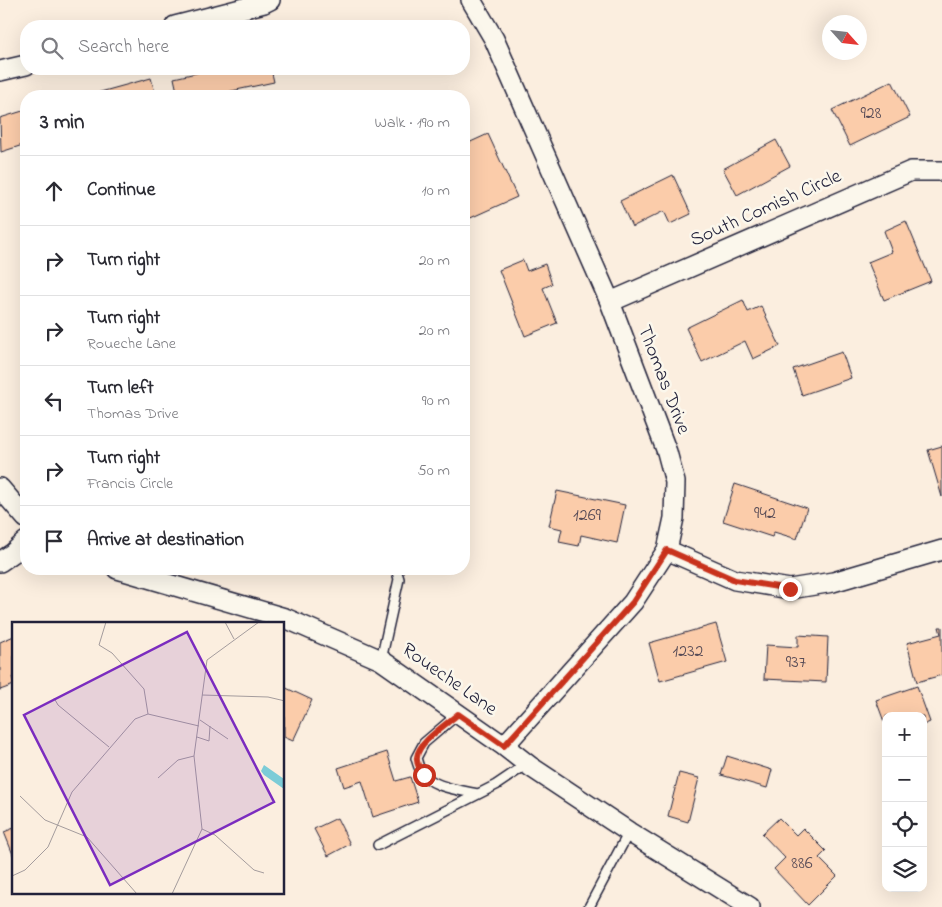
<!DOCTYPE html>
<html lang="en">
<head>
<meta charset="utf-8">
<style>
	:root { --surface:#fff; --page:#f7f7f7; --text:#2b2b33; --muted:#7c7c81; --line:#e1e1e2 }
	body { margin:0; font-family:"Indie Flower",sans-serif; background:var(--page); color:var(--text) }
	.controls { position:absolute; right:15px; bottom:15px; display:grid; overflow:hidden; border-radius:10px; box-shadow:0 5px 20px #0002 }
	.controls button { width:45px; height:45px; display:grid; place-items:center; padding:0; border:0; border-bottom:1px solid var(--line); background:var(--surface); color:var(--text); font:25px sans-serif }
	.compass { position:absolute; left:822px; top:15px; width:45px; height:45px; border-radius:50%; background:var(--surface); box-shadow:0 5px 20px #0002; rotate:117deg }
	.stop { position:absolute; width:15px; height:15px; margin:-11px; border:4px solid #c8321e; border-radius:50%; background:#fff }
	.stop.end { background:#c8321e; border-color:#fff; box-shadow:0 1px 5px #0008 }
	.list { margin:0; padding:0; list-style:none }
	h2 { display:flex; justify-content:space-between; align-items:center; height:65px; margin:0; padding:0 20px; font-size:21px }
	h2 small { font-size:16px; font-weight:400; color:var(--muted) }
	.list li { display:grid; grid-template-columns:32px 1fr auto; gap:15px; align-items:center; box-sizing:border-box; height:70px; padding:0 20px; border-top:1px solid var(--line) }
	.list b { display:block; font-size:19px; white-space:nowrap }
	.list p { margin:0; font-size:16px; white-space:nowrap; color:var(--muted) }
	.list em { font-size:16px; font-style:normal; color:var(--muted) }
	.icon { flex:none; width:28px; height:28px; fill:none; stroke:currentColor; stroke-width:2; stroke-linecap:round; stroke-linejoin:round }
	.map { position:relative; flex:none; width:942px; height:907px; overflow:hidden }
	.search { position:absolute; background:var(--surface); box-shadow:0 5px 20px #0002; left:20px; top:20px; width:450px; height:55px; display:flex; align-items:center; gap:12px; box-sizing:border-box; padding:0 18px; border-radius:20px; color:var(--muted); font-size:19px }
	.panel { position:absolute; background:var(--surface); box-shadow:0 5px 20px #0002; left:20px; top:90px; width:450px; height:485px; border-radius:20px }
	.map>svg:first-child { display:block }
	.building { fill:#fbccaa; stroke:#22223b }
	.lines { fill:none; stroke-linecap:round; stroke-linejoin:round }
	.service-casing { stroke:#22223b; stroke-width:12 }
	.minor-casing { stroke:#22223b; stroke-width:22 }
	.service { stroke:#fbf7ec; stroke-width:9 }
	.minor { stroke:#fbf7ec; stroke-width:19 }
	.route { stroke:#c8321e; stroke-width:6 }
	.labels { text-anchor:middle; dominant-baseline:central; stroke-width:5; stroke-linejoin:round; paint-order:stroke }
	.number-label { font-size:18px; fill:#584c57 }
	.street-label { font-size:20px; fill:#22223b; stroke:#fbf7ec }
	.inset-road { fill:none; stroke:#a49c9d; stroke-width:1 }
	.view { fill:#7b2cbf; fill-opacity:0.15; stroke:#7b2cbf; stroke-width:2.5 }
	.inset-edge { fill:none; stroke:#22223b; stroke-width:2.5 }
</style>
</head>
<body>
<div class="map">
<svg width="942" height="907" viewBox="0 0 942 907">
	<rect width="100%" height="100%" fill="#fbeedf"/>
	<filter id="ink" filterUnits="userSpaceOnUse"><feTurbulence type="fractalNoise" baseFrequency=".02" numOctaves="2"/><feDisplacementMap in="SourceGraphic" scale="10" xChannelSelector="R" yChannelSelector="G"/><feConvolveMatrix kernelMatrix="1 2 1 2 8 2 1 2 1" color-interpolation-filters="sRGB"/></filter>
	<g filter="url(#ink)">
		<path class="building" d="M214 69H271L274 82 208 96H178L174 78Z
			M151 78 156 96H86Z
			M892 81 910 117 850 146 832 110Z
			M26 110V144L1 152 0 118Z
			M488 134 517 197 466 220 464 215V176L467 175 464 169V145Z
			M776 140 790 166 737 195 723 169Z
			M673 175 691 214 670 224 664 211 632 227 620 201Z
			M906 221 931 281 884 300 868 262 892 252 884 231Z
			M523 260 527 271 545 264 552 284 543 288 557 323 525 336 499 270Z
			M743 300 748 312 761 306 780 346 753 359 745 341 702 362 686 328Z
			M842 352 851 378 802 395 793 369Z
			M942 446V497L928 450Z
			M735 484 807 508 797 539 774 532 772 537 723 521Z
			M557 491 625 505 617 543 581 535 579 546 559 542 562 529 549 526Z
			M716 624 727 662 660 681 649 643Z
			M939 627H942V675L917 682 907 643 941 634Z
			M798 635 828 637 826 682 764 679 766 645 798 647Z
			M14 636V676L12 677 14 685 0 690V642Z
			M917 686 930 722 923 725V716H886V727L876 700Z
			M284 687 312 700 293 741 284 737Z
			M387 752 396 781 410 777 418 802 373 817 362 781 344 787 338 768Z
			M727 756 772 770 767 788 721 775Z
			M679 773 699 778 688 822 668 816Z
			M337 818 350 844 328 856 314 829Z
			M779 818 796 835 803 828 826 851 819 858 837 876 808 905 774 869 785 858 762 834Z
			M14 828V857L4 832Z"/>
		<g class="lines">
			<g class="service-casing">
				<path id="service" d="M381 660 399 579 396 569
					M458 714 424 743 416 758C417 761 418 766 420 769 429 788 461 790 478 794
					M378 845 496 785 527 764
					M589 907 629 832"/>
			</g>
			<g class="minor-casing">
				<path id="minor" d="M471 0 494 39 610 302 667 452 675 482 674 518 667 550 633 602 504 746
					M175 26 264 3 270 0
					M0 71 26 65
					M610 302 911 171H942
					M0 488 26 518
					M667 550 735 580 790 589 833 582 942 550
					M0 562 13 553 26 541
					M117 569 285 618 381 660 504 746 531 767 629 832 750 907"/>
			</g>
			<use href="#service" class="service"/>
			<use href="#minor" class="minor"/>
		</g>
	</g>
	<g class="lines" filter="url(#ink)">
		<path class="route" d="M424 775C420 770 416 763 417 757 418 742 447 724 458 714L504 746 633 602 667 550 735 580 790 589"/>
	</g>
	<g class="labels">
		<g class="number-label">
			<text x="871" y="114">928</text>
			<text x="765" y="514">942</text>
			<text x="587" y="516">1269</text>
			<text x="688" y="652">1232</text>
			<text x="796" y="663">937</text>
			<text x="802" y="864">886</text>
		</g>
		<g class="street-label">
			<text transform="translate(766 209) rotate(-24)">South Comish Circle</text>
			<text transform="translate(663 380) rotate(69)">Thomas Drive</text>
			<text transform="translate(449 680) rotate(35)">Roueche Lane</text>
		</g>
	</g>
	<g transform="translate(12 622)">
		<rect width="272" height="272" fill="#fbeedf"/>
		<path d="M252 143 272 157V167L252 153 249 149Z" fill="#7cccd7"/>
		<path class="inset-road" d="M94 0 87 23 100 31 132 67 136 92M213 0 222 17M190 73 256 75 273 79M42 76 46 83 97 125M188 98 216 117M185 115 197 119 198 104M146 156 166 138 182 134M8 174 33 198 75 215 125 272M190 207 203 213 242 248 252 251M0 254 13 248 36 225 60 170 123 97 136 92 187 104M160 272 190 207 182 134 195 38 247 0"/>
		<path class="view" d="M175 10 262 180 98 263 12 93Z"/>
		<rect width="272" height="272" class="inset-edge"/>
	</g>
</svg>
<div class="controls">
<button>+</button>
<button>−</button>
<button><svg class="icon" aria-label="locate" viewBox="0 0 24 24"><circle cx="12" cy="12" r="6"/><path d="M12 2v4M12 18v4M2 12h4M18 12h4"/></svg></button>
<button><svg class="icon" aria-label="layers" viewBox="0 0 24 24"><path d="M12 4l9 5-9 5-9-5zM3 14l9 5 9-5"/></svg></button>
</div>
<svg class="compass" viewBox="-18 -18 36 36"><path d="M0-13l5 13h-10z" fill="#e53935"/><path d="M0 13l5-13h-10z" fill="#7c7c81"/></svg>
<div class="stop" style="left:424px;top:775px"></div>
<div class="stop end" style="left:790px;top:589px"></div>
<div class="search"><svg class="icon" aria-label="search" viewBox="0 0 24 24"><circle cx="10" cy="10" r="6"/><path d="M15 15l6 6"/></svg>Search here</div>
<section class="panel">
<h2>3 min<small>Walk · 190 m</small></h2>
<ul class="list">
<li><svg class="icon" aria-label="ahead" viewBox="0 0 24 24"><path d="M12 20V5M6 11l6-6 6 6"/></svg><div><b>Continue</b></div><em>10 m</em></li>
<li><svg class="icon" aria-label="right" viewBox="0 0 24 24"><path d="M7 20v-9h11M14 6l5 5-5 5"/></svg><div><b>Turn right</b></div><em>20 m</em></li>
<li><svg class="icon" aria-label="right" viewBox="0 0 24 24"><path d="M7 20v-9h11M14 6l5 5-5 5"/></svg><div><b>Turn right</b><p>Roueche Lane</p></div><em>20 m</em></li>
<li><svg class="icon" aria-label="left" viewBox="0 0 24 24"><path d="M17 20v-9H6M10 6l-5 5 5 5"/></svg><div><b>Turn left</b><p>Thomas Drive</p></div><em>90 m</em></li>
<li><svg class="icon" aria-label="right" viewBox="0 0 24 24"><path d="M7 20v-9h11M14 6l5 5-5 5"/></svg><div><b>Turn right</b><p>Francis Circle</p></div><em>50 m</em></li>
<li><svg class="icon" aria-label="arrive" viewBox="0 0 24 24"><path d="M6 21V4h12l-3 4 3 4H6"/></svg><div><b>Arrive at destination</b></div></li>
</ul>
</section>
</div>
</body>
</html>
